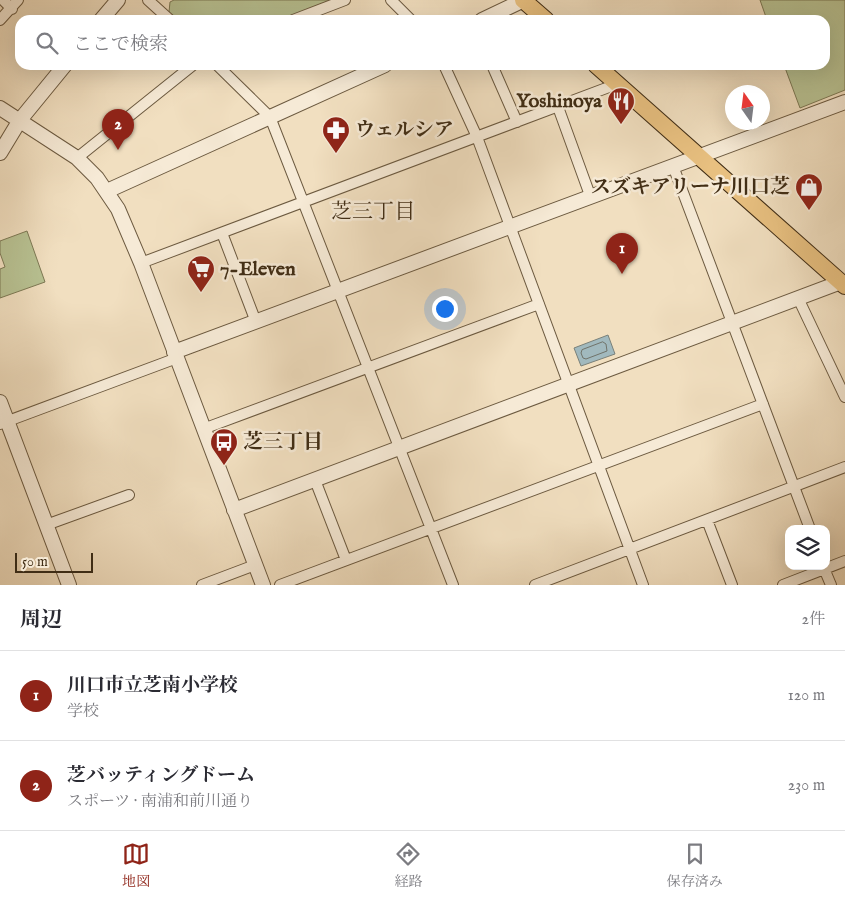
<!DOCTYPE html>
<html lang="ja">
<head>
<meta charset="utf-8">
<style>
	:root { --surface:#fff; --page:#f2f2f3; --text:#2b2b33; --muted:#7c7c81; --line:#e1e1e2; --accent:#8f2418 }
	body { margin:0; font-family:"IM FELL English","Noto Serif JP",serif; background:var(--page); color:var(--text) }
	.controls { position:absolute; right:15px; bottom:15px; display:grid; overflow:hidden; border-radius:10px; box-shadow:0 5px 20px #0002 }
	.controls button { width:45px; height:45px; display:grid; place-items:center; padding:0; border:0; border-bottom:1px solid var(--line); background:var(--surface); color:var(--text); font:25px sans-serif }
	.compass { position:absolute; left:725px; top:85px; width:45px; height:45px; border-radius:50%; background:var(--surface); box-shadow:0 5px 20px #0002; rotate:346deg }
	.scale { position:absolute; left:15px; bottom:12px; width:78px; box-sizing:border-box; padding-left:5px; border:2px solid #402d15; border-top:0; font-size:14px; line-height:18px; white-space:nowrap; color:#402d15; -webkit-text-stroke:4px #f6ead6; paint-order:stroke }
	.you { position:absolute; left:444px; top:308px; width:18px; height:18px; margin:-12px; border:4px solid #fff; border-radius:50%; background:#1a73e8; box-shadow:0 0 0 8px #1a73e833 }
	.badge { display:grid; place-items:center; width:32px; height:32px; border-radius:50%; background:var(--accent); color:#fff; font-size:16px; font-weight:700 }
	.pin { position:absolute; translate:-50% -41px; filter:drop-shadow(0 1px 2px #0008) }
	.pin::after { content:''; position:absolute; top:26px; width:18px; height:15px; background:inherit; clip-path:polygon(0 0,100% 0,50% 100%) }
	.list { margin:0; padding:0; list-style:none }
	h2 { display:flex; justify-content:space-between; align-items:center; height:65px; margin:0; padding:0 20px; font-size:21px }
	h2 small { font-size:16px; font-weight:400; color:var(--muted) }
	.list li { display:grid; grid-template-columns:32px 1fr auto; gap:15px; align-items:center; box-sizing:border-box; height:90px; padding:0 20px; border-top:1px solid var(--line) }
	.list b { display:block; font-size:19px; white-space:nowrap }
	.list p { margin:0; font-size:16px; white-space:nowrap; color:var(--muted) }
	.list em { font-size:16px; font-style:normal; color:var(--muted) }
	.icon { flex:none; width:28px; height:28px; fill:none; stroke:currentColor; stroke-width:2; stroke-linecap:round; stroke-linejoin:round }
	.map { position:relative; flex:none; width:845px; height:585px; overflow:hidden }
	.search { position:absolute; background:var(--surface); box-shadow:0 5px 20px #0002; left:15px; right:15px; top:15px; height:55px; display:flex; align-items:center; gap:12px; box-sizing:border-box; padding:0 18px; border-radius:15px; color:var(--muted); font-size:19px }
	.sheet { height:245px; background:var(--surface) }
	nav { display:flex; justify-content:space-around; align-items:center; box-sizing:border-box; height:70px; border-top:1px solid var(--line); background:var(--surface); font-size:14px; color:var(--muted) }
	nav a { display:grid; justify-items:center; gap:2px }
	nav .on { color:var(--accent) }
	.map>svg:first-child { display:block }
	.green { fill:#b8c293; stroke:#7c7854 }
	.water { fill:#a1b9be; stroke:#7a817a }
	.lines { fill:none; stroke-linecap:round; stroke-linejoin:round }
	.shore { stroke:#70736a; stroke-width:1 }
	.minor-casing { stroke:#6c5a40; stroke-width:12 }
	.tertiary-casing { stroke:#6c5a40; stroke-width:16 }
	.primary-casing { stroke:#402d15; stroke-width:18 }
	.minor { stroke:#f6ead6; stroke-width:10 }
	.tertiary { stroke:#f6ead6; stroke-width:14 }
	.primary { stroke:#e8c080; stroke-width:16 }
	.labels { text-anchor:middle; dominant-baseline:central; stroke-width:5; stroke-linejoin:round; paint-order:stroke }
	.poi-label { font-size:20px; font-weight:bold; fill:#402d15; stroke:#f6ead6; text-anchor:start }
	.neighbourhood-label { font-size:21px; fill:#402d15; stroke:#f6ead6 }
</style>
</head>
<body>
<div class="map">
<svg width="845" height="585" viewBox="0 0 845 585">
	<rect width="100%" height="100%" fill="#f1dfc0"/>
	<filter id="stains"><feTurbulence type="fractalNoise" baseFrequency=".004" numOctaves="4"/><feColorMatrix values="0 0 0 0 .2 0 0 0 0 .09 0 0 0 0 .02 0 0 0 .5 -.17"/></filter>
	<radialGradient id="worn" r=".72"><stop offset=".6" stop-color="#630" stop-opacity="0"/><stop offset="1" stop-color="#630" stop-opacity=".3"/></radialGradient>
	<path class="green" d="M174 0H332L281 20H177L169 12 170 2Z
		M760 0H845V90L800 108 784 65H825V20H767Z
		M27 231 45 282 0 298V269L5 267 0 253V241Z"/>
	<path class="water" d="M608 335 615 354 581 366 574 348Z"/>
	<g class="lines">
		<path class="shore" d="M603 342 606 344 607 351 586 359 583 358 581 353 582 350Z"/>
		<g class="minor-casing">
			<path id="minor" d="M3 0 12 9
				M148 0 170 20
				M391 0 411 20
				M0 20 18 0
				M293 20 345 0
				M217 65 270 117 453 585
				M444 65 477 137 643 585
				M492 65 517 122
				M558 107 591 198
				M77 158 193 65
				M673 166 810 529
				M222 233 256 322
				M141 263 617 84
				M798 298 845 397
				M0 424 177 358
				M203 429 539 304
				M315 480 346 560
				M707 520 732 585
				M46 525 129 495
				M823 566 831 585
				M202 585 255 565
				M280 585 763 404
				M535 585 845 467
				M783 585 845 561"/>
		</g>
		<g class="tertiary-casing">
			<path id="tertiary" d="M101 20 118 0
				M482 20 524 0
				M0 108 77 158 97 178 118 209 141 263 263 585
				M0 153 20 120 65 65
				M107 191 385 65
				M174 352 845 102
				M0 402 69 585
				M234 510 841 282"/>
		</g>
		<g class="primary-casing">
			<path id="primary" d="M523 0 546 20
				M596 65 845 286"/>
		</g>
		<use href="#minor" class="minor"/>
		<use href="#tertiary" class="tertiary"/>
		<use href="#primary" class="primary"/>
	</g>
	<defs>
		<g id="restaurant-pin" transform="scale(1.4375)"><path d="M0 17L-7.5 6A9.5 9.5 0 1 1 7.5 6Z" fill="#8f2418" stroke="#f6ead6"/><path d="M-5-6h1v4h1v-4h1v4h1v-4h1v5L-1.5 .5V6h-2V.5L-5-1ZM5-6V6H3V1.5H1.5Q1.5-4 5-6Z" fill="#fff"/></g>
		<g id="pharmacy-pin" transform="scale(1.4375)"><path d="M0 17L-7.5 6A9.5 9.5 0 1 1 7.5 6Z" fill="#8f2418" stroke="#f6ead6"/><path d="M-2-6h4v4h4v4h-4v4h-4v-4h-4v-4h4Z" fill="#fff"/></g>
		<g id="shop-pin" transform="scale(1.4375)"><path d="M0 17L-7.5 6A9.5 9.5 0 1 1 7.5 6Z" fill="#8f2418" stroke="#f6ead6"/><path d="M-5-2.5h2.3a2.7 3.5 0 0 1 5.4 0H5L5.5 6h-11ZM-1.5-2.5h3a1.5 2.3 0 0 0-3 0Z" fill="#fff"/></g>
		<g id="supermarket-pin" transform="scale(1.4375)"><path d="M0 17L-7.5 6A9.5 9.5 0 1 1 7.5 6Z" fill="#8f2418" stroke="#f6ead6"/><path d="M-6-5.5h2.5l.6 2H6L4.5 2H-2.5L-4.4-4H-6ZM-1.5 3.2a1.3 1.3 0 1 0 .1 0ZM3 3.2a1.3 1.3 0 1 0 .1 0Z" fill="#fff"/></g>
		<g id="bus-pin" transform="scale(1.4375)"><path d="M0 17L-7.5 6A9.5 9.5 0 1 1 7.5 6Z" fill="#8f2418" stroke="#f6ead6"/><path d="M-5-6H5V4H4V6H2V4H-2V6H-4V4H-5ZM-3.5-4V0h7V-4ZM-3.5 1.2v1.5H-2V1.2ZM2 1.2v1.5H3.5V1.2Z" fill="#fff"/></g>
	</defs>
	<g fill-rule="evenodd">
		<use href="#restaurant-pin" x="621" y="101"/>
		<use href="#pharmacy-pin" x="336" y="130"/>
		<use href="#shop-pin" x="809" y="187"/>
		<use href="#supermarket-pin" x="201" y="269"/>
		<use href="#bus-pin" x="224" y="442"/>
	</g>
	<g class="labels">
		<g class="poi-label">
			<text x="602" y="101" text-anchor="end">Yoshinoya</text>
			<text x="355" y="130">ウェルシア</text>
			<text x="790" y="187" text-anchor="end">スズキアリーナ川口芝</text>
			<text x="220" y="269">7-Eleven</text>
			<text x="243" y="442">芝三丁目</text>
		</g>
		<g class="neighbourhood-label">
			<text x="373" y="212">芝三丁目</text>
		</g>
	</g>
	<rect width="100%" height="100%" filter="url(#stains)"/>
	<rect width="100%" height="100%" fill="url(#worn)"/>
</svg>
<div class="controls">
<button><svg class="icon" aria-label="layers" viewBox="0 0 24 24"><path d="M12 4l9 5-9 5-9-5zM3 14l9 5 9-5"/></svg></button>
</div>
<svg class="compass" viewBox="-18 -18 36 36"><path d="M0-13l5 13h-10z" fill="#e53935"/><path d="M0 13l5-13h-10z" fill="#7c7c81"/></svg>
<div class="scale">50 m</div>
<div class="you"></div>
<div class="pin badge" style="left:622px;top:274px">1</div>
<div class="pin badge" style="left:118px;top:150px">2</div>
<div class="search"><svg class="icon" aria-label="search" viewBox="0 0 24 24"><circle cx="10" cy="10" r="6"/><path d="M15 15l6 6"/></svg>ここで検索</div>
</div>
<section class="sheet">
<h2>周辺<small>2件</small></h2>
<ul class="list">
<li><span class="badge">1</span><div><b>川口市立芝南小学校</b><p>学校</p></div><em>120 m</em></li>
<li><span class="badge">2</span><div><b>芝バッティングドーム</b><p>スポーツ · 南浦和前川通り</p></div><em>230 m</em></li>
</ul>
</section>
<nav>
<a class="on"><svg class="icon" aria-label="map" viewBox="0 0 24 24"><path d="M3 6l6-2 6 2 6-2v14l-6 2-6-2-6 2zM9 4v14M15 6v14"/></svg>地図</a>
<a><svg class="icon" aria-label="directions" viewBox="0 0 24 24"><path d="M12 3l9 9-9 9-9-9zM9 14v-3h6M13 9l2 2-2 2"/></svg>経路</a>
<a><svg class="icon" aria-label="saved" viewBox="0 0 24 24"><path d="M7 4h10v16l-5-4-5 4z"/></svg>保存済み</a>
</nav>
</body>
</html>
